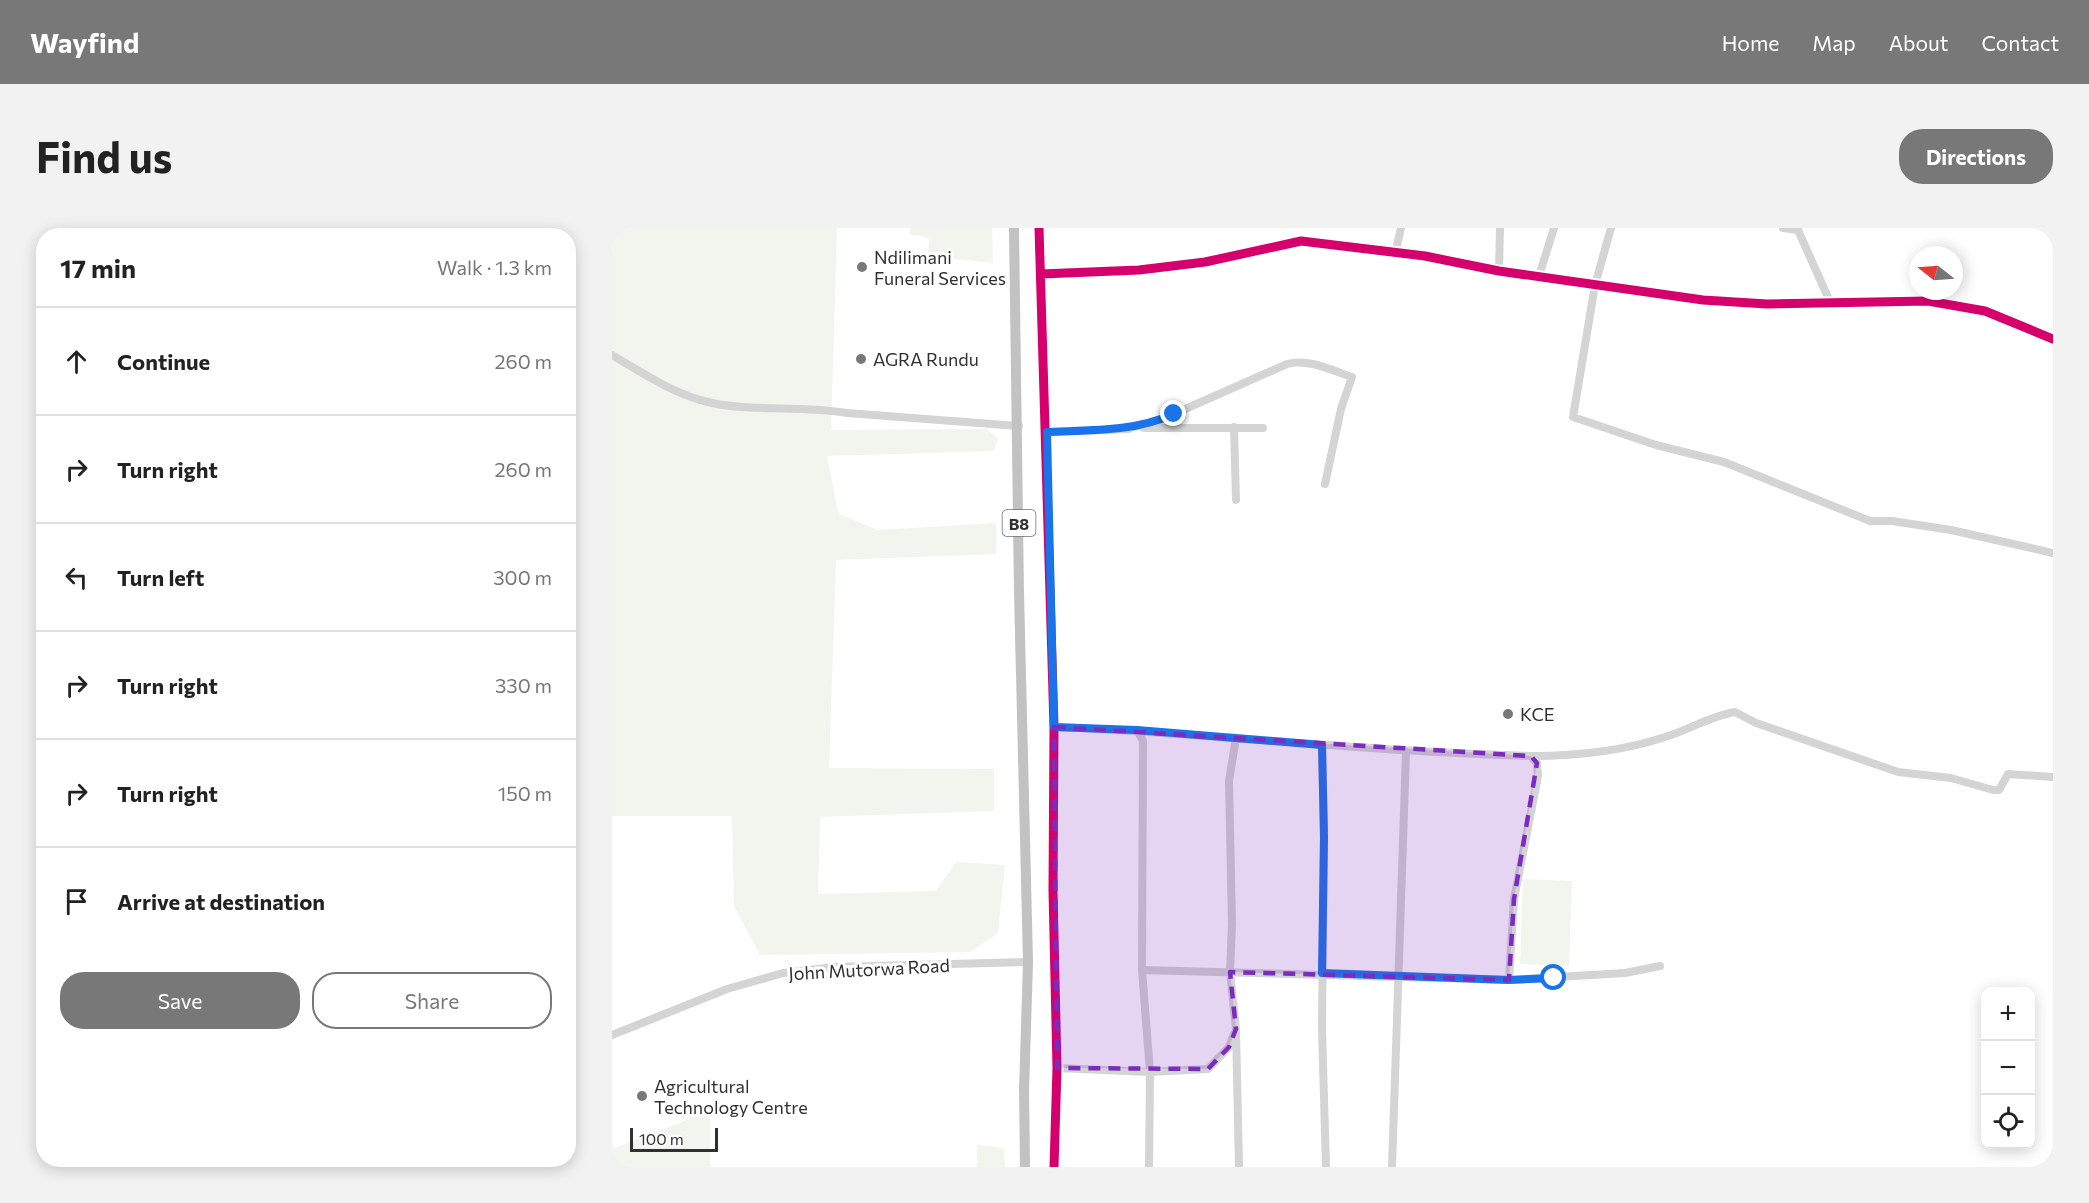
<!DOCTYPE html>
<html lang="en">
<head>
<meta charset="utf-8">
<style>
	:root { --surface:#fff; --page:#f2f2f2; --text:#222; --muted:#767676; --line:#e0e0e0; --accent:#787878 }
	body { margin:0; font-family:Commissioner,sans-serif; background:var(--page); color:var(--text) }
	.controls { position:absolute; right:18px; bottom:18px; display:grid; overflow:hidden; border-radius:12px; box-shadow:0 3px 15px #0003 }
	.controls button { width:54px; height:54px; display:grid; place-items:center; padding:0; border:0; border-bottom:2px solid var(--line); background:var(--surface); color:var(--text); font:30px sans-serif }
	.compass { position:absolute; left:1297px; top:18px; width:54px; height:54px; border-radius:50%; background:var(--surface); box-shadow:0 3px 15px #0003; rotate:287deg }
	.scale { position:absolute; left:18px; bottom:15px; width:88px; box-sizing:border-box; padding-left:6px; border:3px solid #303030; border-top:0; font-size:16px; line-height:21px; white-space:nowrap; color:#303030; -webkit-text-stroke:4px #fff; paint-order:stroke }
	.stop { position:absolute; width:18px; height:18px; margin:-14px; border:4px solid #1a73e8; border-radius:50%; background:#fff }
	.stop.end { background:#1a73e8; border-color:#fff; box-shadow:0 2px 6px #0008 }
	.list { margin:0; padding:0; list-style:none }
	h2 { display:flex; justify-content:space-between; align-items:center; height:78px; margin:0; padding:0 24px; font-size:26px }
	h2 small { font-size:20px; font-weight:400; color:var(--muted) }
	.list li { display:grid; grid-template-columns:39px 1fr auto; gap:18px; align-items:center; box-sizing:border-box; height:108px; padding:0 24px; border-top:2px solid var(--line) }
	.list b { display:block; font-size:22px; white-space:nowrap }
	.list em { font-size:20px; font-style:normal; color:var(--muted) }
	.actions { display:flex; gap:12px; padding:18px 24px }
	.actions a { flex:1; padding:14px 0; border:2px solid var(--accent); border-radius:24px; text-align:center; font-size:21px; color:var(--accent) }
	.actions .main { background:var(--accent); color:#fff }
	.icon { flex:none; width:33px; height:33px; fill:none; stroke:currentColor; stroke-width:2; stroke-linecap:round; stroke-linejoin:round }
	.map { position:relative; flex:none; width:1441px; height:939px; overflow:hidden; border-radius:24px }
	header { display:flex; align-items:center; gap:36px; box-sizing:border-box; height:84px; padding:0 30px; background:var(--accent); color:#fff }
	header strong { font-size:28px }
	nav { display:flex; gap:33px; margin-inline-start:auto; font-size:21px }
	.intro { display:flex; align-items:center; justify-content:space-between; box-sizing:border-box; height:144px; padding:0 36px }
	h1 { margin:0; font-size:42px }
	.button { padding:15px 27px; border-radius:24px; background:var(--accent); color:#fff; font-size:21px; font-weight:700 }
	main { display:flex; gap:36px; padding:0 36px }
	aside { flex:1; background:var(--surface); border-radius:24px; box-shadow:0 3px 15px #0003 }
	.map>svg:first-child { display:block }
	.green { fill:#f2f5ed }
	.lines { fill:none; stroke-linecap:round; stroke-linejoin:round }
	.minor { stroke:#d4d4d4; stroke-width:8 }
	.highway { stroke:#c2c2c2; stroke-width:10 }
	.cycleway-casing { stroke:#fff; stroke-width:13 }
	.cycleway { stroke:#d6006c; stroke-width:9 }
	.route { stroke:#1a73e8; stroke-width:8 }
	.marked { fill:#7b2cbf; fill-opacity:0.2; stroke:#7b2cbf; stroke-width:4.5; stroke-dasharray:12 8; stroke-linejoin:round }
	.poi-dot { fill:#787878; stroke:#fff; stroke-width:2 }
	.labels { text-anchor:middle; dominant-baseline:central; stroke-width:6; stroke-linejoin:round; paint-order:stroke }
	.shield { fill:#fff; stroke:#6e6e6e; stroke-width:1.5 }
	.shield-label { font-size:16px; font-weight:bold; fill:#303030 }
	.poi-label { font-size:18px; fill:#303030; stroke:#fff; text-anchor:start }
	.street-label { font-size:18px; fill:#303030; stroke:#fff }
</style>
</head>
<body>
<header>
<strong>Wayfind</strong>
<nav><a>Home</a><a>Map</a><a>About</a><a>Contact</a></nav>
</header>
<div class="intro"><h1>Find us</h1><a class="button">Directions</a></div>
<main>
<aside>
<h2>17 min<small>Walk · 1.3 km</small></h2>
<ul class="list">
<li><svg class="icon" aria-label="ahead" viewBox="0 0 24 24"><path d="M12 20V5M6 11l6-6 6 6"/></svg><div><b>Continue</b></div><em>260 m</em></li>
<li><svg class="icon" aria-label="right" viewBox="0 0 24 24"><path d="M7 20v-9h11M14 6l5 5-5 5"/></svg><div><b>Turn right</b></div><em>260 m</em></li>
<li><svg class="icon" aria-label="left" viewBox="0 0 24 24"><path d="M17 20v-9H6M10 6l-5 5 5 5"/></svg><div><b>Turn left</b></div><em>300 m</em></li>
<li><svg class="icon" aria-label="right" viewBox="0 0 24 24"><path d="M7 20v-9h11M14 6l5 5-5 5"/></svg><div><b>Turn right</b></div><em>330 m</em></li>
<li><svg class="icon" aria-label="right" viewBox="0 0 24 24"><path d="M7 20v-9h11M14 6l5 5-5 5"/></svg><div><b>Turn right</b></div><em>150 m</em></li>
<li><svg class="icon" aria-label="arrive" viewBox="0 0 24 24"><path d="M6 21V4h12l-3 4 3 4H6"/></svg><div><b>Arrive at destination</b></div></li>
</ul>
<div class="actions"><a class="main">Save</a><a>Share</a></div>
</aside>
<div class="map">
<svg width="1441" height="939" viewBox="0 0 1441 939">
	<rect width="100%" height="100%" fill="#fff"/>
	<path class="green" d="M0 0H225L219 202 375 201 386 211 382 223 215 228 226 285 265 302 384 295V326L224 332 217 540 382 541V583L208 589 206 666 324 663 344 634 393 637 386 705 358 724 148 727 122 678 120 588H0Z
		M298 0H380L381 35 315 28 318 10 297 6Z
		M911 651 960 653 957 738 908 736Z
		M98 883V939H0V921Z
		M365 917 392 920 393 939H365Z"/>
	<g class="lines">
		<path class="minor" d="M427 0 442 499 441 663 445 840 442 939
			M999 0 983 57 961 189 1044 217 1112 234 1258 293H1280L1339 302 1441 325
			M1171 0 1186 2
			M1185 0 1219 76
			M783 26 789 0
			M887 43 888 0
			M429 46 527 42 593 34 689 13 813 28 887 43 1091 72 1155 76 1316 73 1373 83 1441 111
			M927 48 942 0
			M0 127C32 146 63 167 100 175 144 184 190 177 235 185L407 198
			M622 199 624 272
			M532 200H651
			M513 201 546 193 675 136C696 130 719 142 740 149L729 181 713 256
			M435 204 517 201
			M442 499C601 505 759 524 919 528L925 535 926 548 902 671 897 752
			M525 502 531 513 530 742 538 844 537 939
			M624 510 617 553 620 696 618 744 624 801 627 939
			M710 517 712 609 710 801 714 939
			M919 528C963 528 1011 523 1053 509 1077 502 1098 488 1123 484L1144 495 1286 544 1339 550 1381 562H1387L1396 546 1441 549
			M530 742 897 752 1013 745 1048 738
			M0 807 115 761 171 745 223 739 416 734
			M445 840 538 844 596 841 617 819 622 806
			M780 939 794 524"/>
		<path class="highway" d="M402 0 407 365 416 734 412 864
			M412 857 413 939"/>
		<g class="cycleway-casing">
			<path id="cycleway" d="M427 0 442 499 441 663 445 840 442 939
				M429 46 527 42 593 34 689 13 813 28 887 43 1091 72 1155 76 1316 73 1373 83 1441 111"/>
		</g>
		<use href="#cycleway" class="cycleway"/>
	</g>
	<g class="lines">
		<path class="route" d="M562 186C521 204 479 202 435 204L442 499 525 502 710 517 712 609 710 745 897 752 942 750"/>
	</g>
	<path class="marked" d="M442 499 919 528 925 535 902 671 897 752 618 744 624 801 617 819 596 841 445 840Z"/>
	<g class="poi-dot">
		<circle cx="250" cy="39" r="6"/>
		<circle cx="249" cy="131" r="6"/>
		<circle cx="896" cy="486" r="6"/>
		<circle cx="30" cy="868" r="6"/>
	</g>
	<g class="labels">
		<rect class="shield" x="390.5" y="282" width="33" height="26" rx="4.5"/>
		<g class="shield-label">
			<text x="407" y="295">B8</text>
		</g>
		<g class="poi-label">
			<text x="262" y="29">Ndilimani<tspan x="262" dy="21">Funeral Services</tspan></text>
			<text x="261" y="131">AGRA Rundu</text>
			<text x="908" y="486">KCE</text>
			<text x="42" y="858">Agricultural<tspan x="42" dy="21">Technology Centre</tspan></text>
		</g>
		<g class="street-label">
			<text transform="translate(257 741) rotate(-3)">John Mutorwa Road</text>
		</g>
	</g>
</svg>
<div class="controls">
<button>+</button>
<button>−</button>
<button><svg class="icon" aria-label="locate" viewBox="0 0 24 24"><circle cx="12" cy="12" r="6"/><path d="M12 2v4M12 18v4M2 12h4M18 12h4"/></svg></button>
</div>
<svg class="compass" viewBox="-18 -18 36 36"><path d="M0-13l5 13h-10z" fill="#e53935"/><path d="M0 13l5-13h-10z" fill="#767676"/></svg>
<div class="scale">100 m</div>
<div class="stop" style="left:942px;top:750px"></div>
<div class="stop end" style="left:562px;top:186px"></div>
</div>
</main>
</body>
</html>
